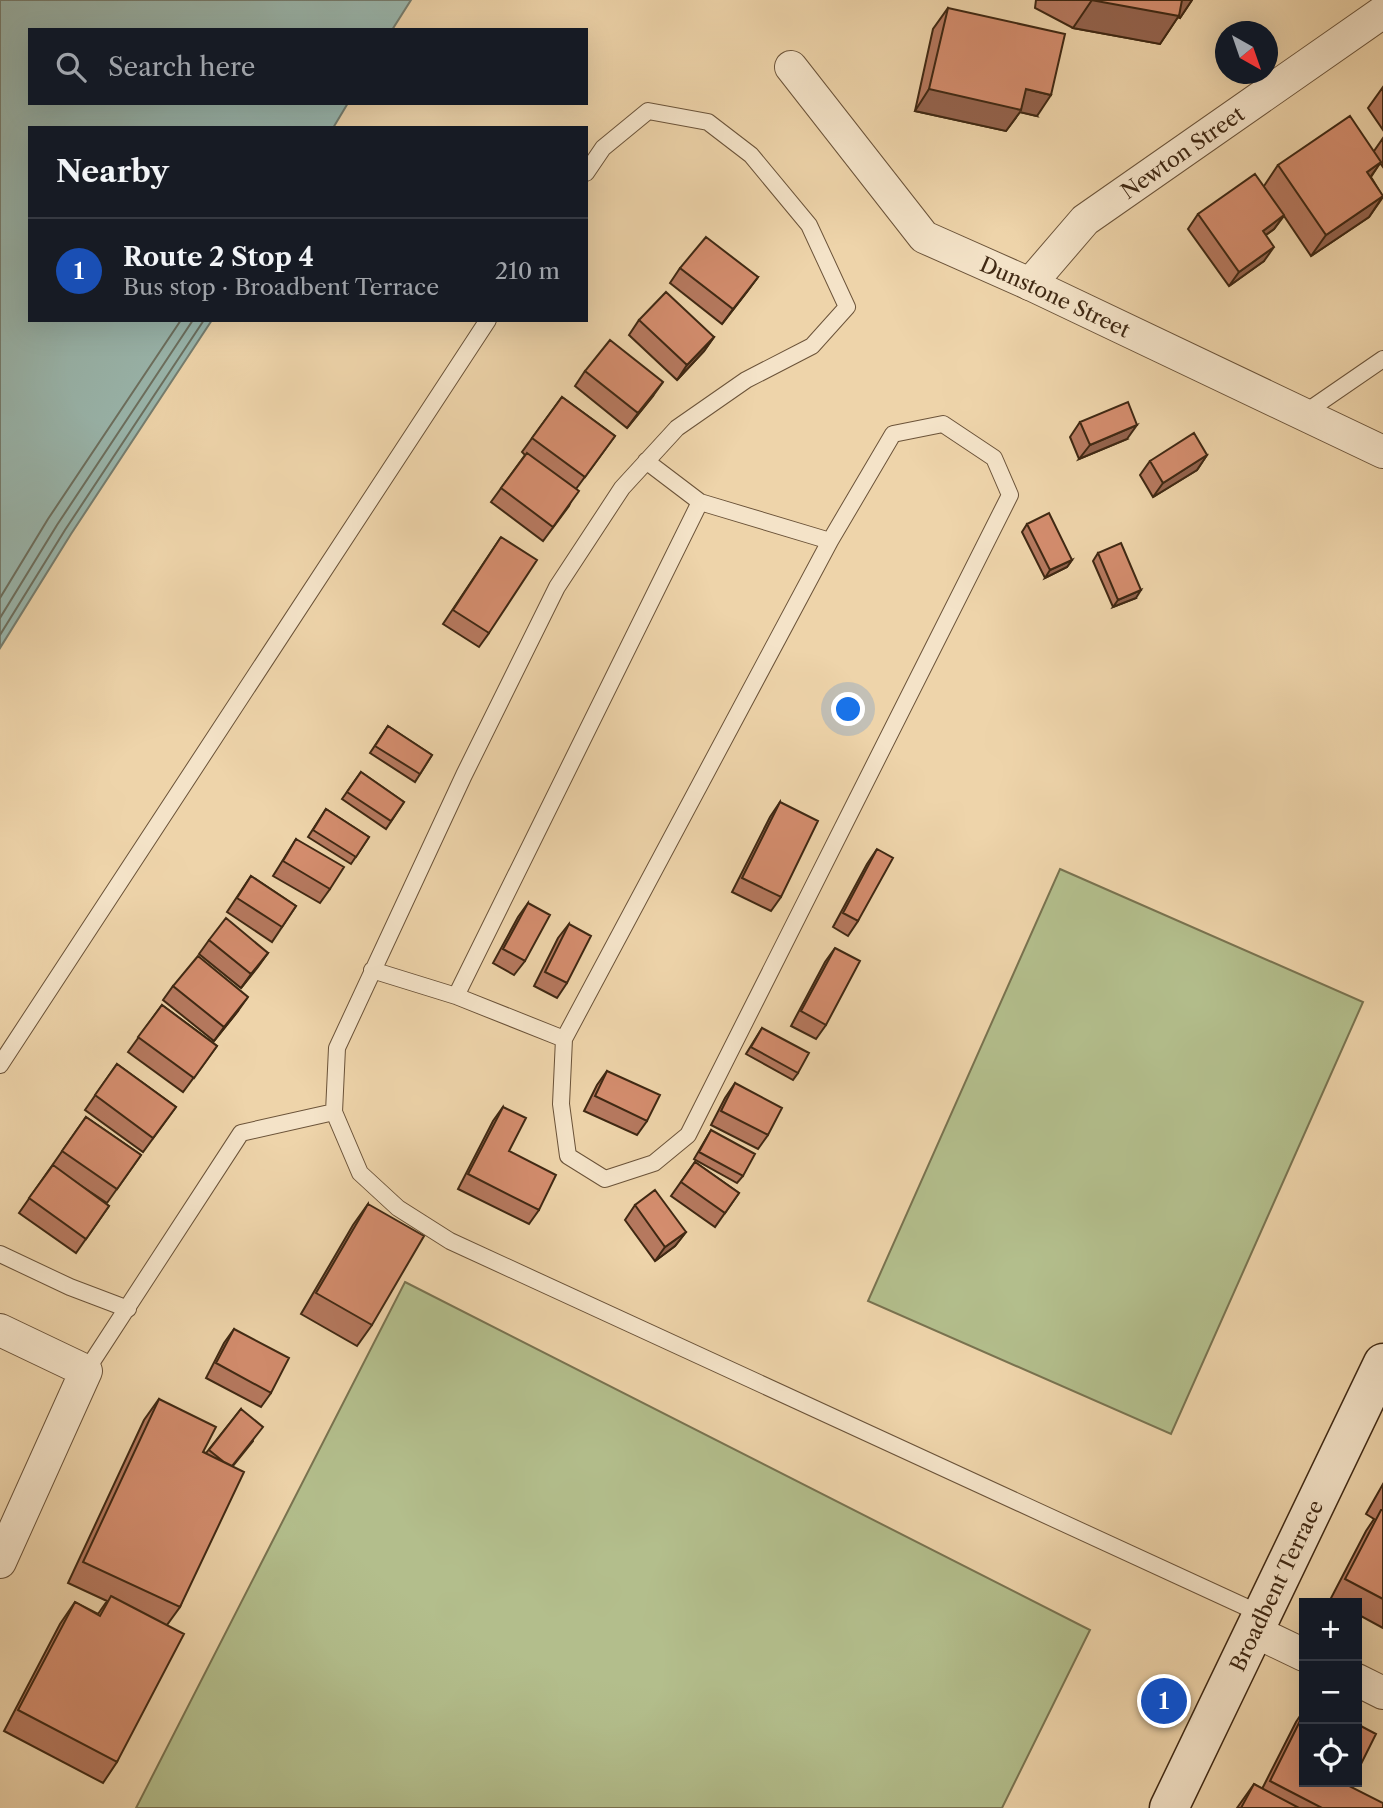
<!DOCTYPE html>
<html lang="en">
<head>
<meta charset="utf-8">
<style>
	:root { --surface:#171b24; --page:#20242c; --text:#f1f3f6; --muted:#9ea1a6; --line:#363941; --accent:#8c9099 }
	body { margin:0; font-family:"Libre Caslon Text",serif; background:var(--page); color:var(--text) }
	.controls { position:absolute; right:21px; bottom:21px; display:grid; overflow:hidden; border-radius:0px; box-shadow:0 7px 28px #0002 }
	.controls button { width:63px; height:63px; display:grid; place-items:center; padding:0; border:0; border-bottom:2px solid var(--line); background:var(--surface); color:var(--text); font:35px sans-serif }
	.compass { position:absolute; left:1215px; top:21px; width:63px; height:63px; border-radius:50%; background:var(--surface); box-shadow:0 7px 28px #0002; rotate:140deg }
	.you { position:absolute; left:849px; top:710px; width:24px; height:24px; margin:-18px; border:5px solid #fff; border-radius:50%; background:#1a73e8; box-shadow:0 0 0 10px #1a73e833 }
	.badge { display:grid; place-items:center; width:46px; height:46px; border-radius:50%; background:var(--accent); color:#fff; font-size:23px; font-weight:700 }
	.pin { position:absolute; translate:-50% -50%; border:4px solid #fff; box-shadow:0 2px 7px #0006 }
	.list { margin:0; padding:0; list-style:none }
	h2 { display:flex; justify-content:space-between; align-items:center; height:91px; margin:0; padding:0 28px; font-size:30px }
	h2 small { font-size:23px; font-weight:400; color:var(--muted) }
	.list li { display:grid; grid-template-columns:46px 1fr auto; gap:21px; align-items:center; box-sizing:border-box; height:105px; padding:0 28px; border-top:2px solid var(--line) }
	.list b { display:block; font-size:26px; white-space:nowrap }
	.list p { margin:0; font-size:23px; white-space:nowrap; color:var(--muted) }
	.list em { font-size:23px; font-style:normal; color:var(--muted) }
	.icon { flex:none; width:38px; height:38px; fill:none; stroke:currentColor; stroke-width:2; stroke-linecap:round; stroke-linejoin:round }
	.map { position:relative; flex:none; width:1383px; height:1808px; overflow:hidden }
	.search { position:absolute; background:var(--surface); box-shadow:0 7px 28px #0002; left:28px; top:28px; width:560px; height:77px; display:flex; align-items:center; gap:18px; box-sizing:border-box; padding:0 24px; border-radius:0px; color:var(--muted); font-size:26px }
	.panel { position:absolute; background:var(--surface); box-shadow:0 7px 28px #0002; left:28px; top:126px; width:560px; height:196px; border-radius:0px }
	.map>svg:first-child { display:block }
	.green { fill:#b3be8c; stroke:#797350; stroke-width:2 }
	.water { fill:#9ab7ae; stroke:#767e70; stroke-width:2 }
	.lines { fill:none; stroke-linecap:round; stroke-linejoin:round }
	.shore { stroke:#6c7060; stroke-width:2 }
	.service-casing { stroke:#6b5339; stroke-width:18 }
	.minor-casing { stroke:#6b5339; stroke-width:34 }
	.secondary-casing { stroke:#3f2813; stroke-width:41 }
	.service { stroke:#f4e3c8; stroke-width:16 }
	.minor { stroke:#f4e3c8; stroke-width:32 }
	.secondary { stroke:#f4e3c8; stroke-width:38 }
	.wall { fill:#b6795f; stroke:#3f2813; stroke-width:2 }
	.shaded-wall { fill:#94634d; stroke:#3f2813; stroke-width:2 }
	.building { fill:#d48d6e; stroke:#3f2813; stroke-width:2 }
	.labels { text-anchor:middle; dominant-baseline:central; stroke-width:5; stroke-linejoin:round; paint-order:stroke }
	.street-label { font-size:21px; fill:#3f2813; stroke:#f4e3c8 }
</style>
</head>
<body>
<div class="map">
<svg width="1383" height="1808" viewBox="0 0 1383 1808">
	<rect width="100%" height="100%" fill="#eed4aa"/>
	<filter id="stains"><feTurbulence type="fractalNoise" baseFrequency=".00286" numOctaves="4"/><feColorMatrix values="0 0 0 0 .2 0 0 0 0 .09 0 0 0 0 .02 0 0 0 .5 -.17"/></filter>
	<radialGradient id="worn" r=".72"><stop offset=".6" stop-color="#630" stop-opacity="0"/><stop offset="1" stop-color="#630" stop-opacity=".3"/></radialGradient>
	<path class="green" d="M1060 869 1363 1002 1171 1434 868 1301Z
		M405 1282 1090 1630 1002 1808H136Z"/>
	<path class="water" d="M0 0H411L392 30H30V103H348L333 128H30V320H212L71 534 0 648Z"/>
	<g class="lines">
		<path class="shore" d="M0 598 48 519 181 320
			M0 618 57 525 193 320
			M0 635 65 530 204 320"/>
		<g class="service-casing">
			<path id="service" d="M586 173 603 148 648 111 708 122 751 155 809 225 847 307 812 346 746 380 677 428 622 488 557 587 464 775 337 1048 334 1112 360 1173 398 1208 450 1241 1261 1614
				M1303 414 1383 359
				M372 970 456 996 700 502 646 461
				M456 996 564 1039 830 541 700 502
				M564 1039 561 1104 568 1156 605 1179 654 1163 688 1135 1010 495 994 458 943 424 893 434 830 541
				M0 1065 488 320
				M0 1254 70 1287 128 1309
				M86 1371 241 1133 334 1112"/>
		</g>
		<g class="minor-casing">
			<g id="minor">
				<path id="s1" d="M791 67 924 237 1030 284 1383 452"/>
				<path id="s2" d="M1030 284 1085 220 1383 12"/>
				<path d="M0 1330 86 1371 0 1562"/>
				<path d="M1254 1631 1304 1655"/>
				<path d="M1357 1680 1383 1693"/>
			</g>
		</g>
		<g class="secondary-casing">
			<g id="secondary">
				<path id="s3" d="M1169 1808 1383 1363"/>
			</g>
		</g>
		<use href="#service" class="service"/>
		<use href="#minor" class="minor"/>
		<use href="#secondary" class="secondary"/>
	</g>
	<path class="wall" d="M1036 0H1192L1180 18 1178 17 1160 44 1073 28 1035 8Z
		M948 8 1037 116 1020 112 1006 131 915 111 933 29Z
		M1383 87V130L1368 108Z
		M1383 138V167L1380 163 1371 177 1383 197 1369 217 1311 256 1284 216 1274 229 1266 235 1264 261 1229 286 1188 229 1198 214 1264 186 1278 165 1374 151Z
		M680 268 758 277 722 324 670 283Z
		M639 320 714 337 704 351 677 380 629 335Z
		M585 371 653 396 627 428 575 386Z
		M562 397 615 436 576 489 569 506 543 541 491 502 525 455 522 452Z
		M1080 422 1127 439 1079 459 1070 437Z
		M1207 455 1197 470 1153 497 1140 475 1150 461Z
		M1027 524 1072 560 1067 567 1045 578 1022 532Z
		M501 537 489 633 479 647 443 624Z
		M1098 553 1136 598 1113 607 1093 561Z
		M388 726 432 755 415 782 370 753Z
		M361 772 404 802 386 829 342 799Z
		M780 802 781 897 771 911 732 892 770 817Z
		M326 809 369 837 351 864 308 837Z
		M296 839 330 889 320 903 273 876Z
		M877 849 858 921 848 936 833 927 867 864Z
		M251 876 296 906 272 942 227 912Z
		M528 903 525 961 514 975 493 963 518 917Z
		M569 924 567 983 557 998 534 986 558 938Z
		M209 940 268 953 241 988 199 954Z
		M835 948 826 1025 816 1039 791 1026 825 962Z
		M173 986 238 1011 214 1041 163 1000Z
		M162 1005 217 1046 183 1092 128 1052Z
		M762 1028 798 1073 793 1080 746 1054Z
		M117 1064 176 1107 143 1152 85 1110Z
		M607 1071 647 1121 637 1135 584 1111 597 1085Z
		M735 1083 768 1135 758 1149 711 1125 725 1098Z
		M503 1107 509 1151 539 1210 529 1224 458 1189 493 1121Z
		M86 1117 141 1155 107 1203 74 1181 109 1206 76 1253 19 1213Z
		M711 1130 743 1176 737 1183 694 1159Z
		M695 1162 739 1193 715 1227 671 1196Z
		M368 1204 372 1325 357 1346 301 1314 353 1225Z
		M635 1205 686 1232 675 1246 655 1261 625 1220Z
		M234 1329 271 1393 261 1407 206 1378 224 1343Z
		M159 1399 203 1452 206 1453 241 1409 253 1441 233 1466 180 1607 167 1625 117 1762 103 1783 4 1731 60 1624 75 1602 98 1614 107 1601 68 1583 144 1420Z
		M1383 1484V1628L1357 1614V1603H1336L1330 1600 1366 1531 1374 1519 1366 1514Z
		M1304 1710V1782L1349 1786 1383 1808H1237L1254 1784 1262 1789 1296 1722Z"/>
	<path class="shaded-wall" d="M1092 0H1192L1180 18 1178 17 1160 44 1073 28Z
		M929 89H1026L1051 95 1037 116 1020 112 1006 131 915 111Z
		M1381 162 1366 183 1367 172Z
		M1383 196 1369 217 1311 256 1326 235Z
		M1284 215 1274 229 1252 245 1263 231Z
		M1274 247 1264 261 1229 286 1239 272Z
		M758 277 747 292 722 324 733 309Z
		M714 337 704 351 677 380 687 365Z
		M663 382 653 396 627 428 638 413Z
		M1137 425 1127 439 1079 459 1090 445Z
		M1207 455 1197 470 1153 497 1163 483Z
		M1072 560 1067 567 1045 578 1050 570Z
		M1141 590 1136 598 1113 607 1118 600Z
		M268 953 258 967 241 988 251 974Z
		M248 997 238 1011 214 1041 224 1027Z
		M686 1232 675 1246 655 1261 665 1247Z"/>
	<path class="building" d="M1091 0H1182L1179 16Z
		M948 8 1065 34 1051 95 1026 89 1021 110 929 89Z
		M1350 116 1381 162 1367 172 1383 196 1326 235 1278 165Z
		M1255 174 1284 215 1263 231 1274 247 1239 272 1198 214Z
		M706 237 758 277 733 309 680 268Z
		M666 292 714 337 687 365 639 320Z
		M610 340 663 382 638 413 585 371Z
		M562 397 615 436 585 477 532 438Z
		M1128 402 1137 425 1090 445 1080 422Z
		M1194 433 1207 455 1163 483 1150 461Z
		M527 453 579 491 553 527 501 488Z
		M1049 513 1072 560 1050 570 1027 524Z
		M501 537 537 560 489 633 453 610Z
		M1121 543 1141 590 1118 600 1098 553Z
		M388 726 432 755 420 774 375 746Z
		M361 772 404 802 391 821 347 792Z
		M780 802 818 821 781 897 742 878Z
		M326 809 369 837 356 857 313 830Z
		M296 839 344 867 330 889 283 861Z
		M877 849 893 858 858 921 843 913Z
		M251 876 296 906 282 927 237 898Z
		M528 903 550 915 525 961 503 949Z
		M226 918 268 953 251 974 209 940Z
		M569 924 591 936 567 983 545 972Z
		M835 948 860 961 826 1025 801 1011Z
		M198 956 248 997 224 1027 173 986Z
		M162 1005 217 1046 194 1078 138 1037Z
		M762 1028 809 1053 798 1073 751 1047Z
		M117 1064 176 1107 153 1138 95 1095Z
		M607 1071 660 1095 647 1121 595 1096Z
		M735 1083 782 1108 768 1135 721 1111Z
		M503 1107 526 1118 509 1151 556 1175 539 1210 468 1174Z
		M86 1117 141 1155 117 1189 62 1151Z
		M711 1130 755 1154 743 1176 699 1152Z
		M695 1162 739 1193 725 1213 681 1182Z
		M53 1165 109 1206 86 1239 29 1198Z
		M655 1190 686 1232 665 1247 635 1205Z
		M368 1204 424 1236 372 1325 316 1293Z
		M234 1329 289 1358 271 1393 216 1363Z
		M159 1399 216 1427 203 1452 244 1472 180 1607 83 1562Z
		M241 1409 263 1427 232 1466 224 1462 209 1450Z
		M1381 1510H1383V1599L1345 1579Z
		M111 1596 184 1634 117 1762 18 1710 75 1602 100 1616Z
		M1304 1713V1782H1352L1349 1786 1383 1803V1808H1322L1270 1781Z
		M1357 1724 1376 1734 1357 1772Z
		M1254 1784 1299 1808H1241Z"/>
	<g class="labels">
		<g class="street-label">
			<text stroke="none"><textPath href="#s2" startOffset="203">Newton Street</textPath></text>
			<text stroke="none"><textPath href="#s1" startOffset="360">Dunstone Street</textPath></text>
			<text stroke="none"><textPath href="#s3" startOffset="247">Broadbent Terrace</textPath></text>
		</g>
	</g>
	<rect width="100%" height="100%" filter="url(#stains)"/>
	<rect width="100%" height="100%" fill="url(#worn)"/>
</svg>
<div class="controls">
<button>+</button>
<button>−</button>
<button><svg class="icon" aria-label="locate" viewBox="0 0 24 24"><circle cx="12" cy="12" r="6"/><path d="M12 2v4M12 18v4M2 12h4M18 12h4"/></svg></button>
</div>
<svg class="compass" viewBox="-18 -18 36 36"><path d="M0-13l5 13h-10z" fill="#e53935"/><path d="M0 13l5-13h-10z" fill="#9ea1a6"/></svg>
<div class="you"></div>
<div class="pin badge" style="left:1164px;top:1701px;background:#1a4fb4">1</div>
<div class="search"><svg class="icon" aria-label="search" viewBox="0 0 24 24"><circle cx="10" cy="10" r="6"/><path d="M15 15l6 6"/></svg>Search here</div>
<section class="panel">
<h2>Nearby<small></small></h2>
<ul class="list">
<li><span class="badge" style="background:#1a4fb4">1</span><div><b>Route 2 Stop 4</b><p>Bus stop · Broadbent Terrace</p></div><em>210 m</em></li>
</ul>
</section>
</div>
</body>
</html>
